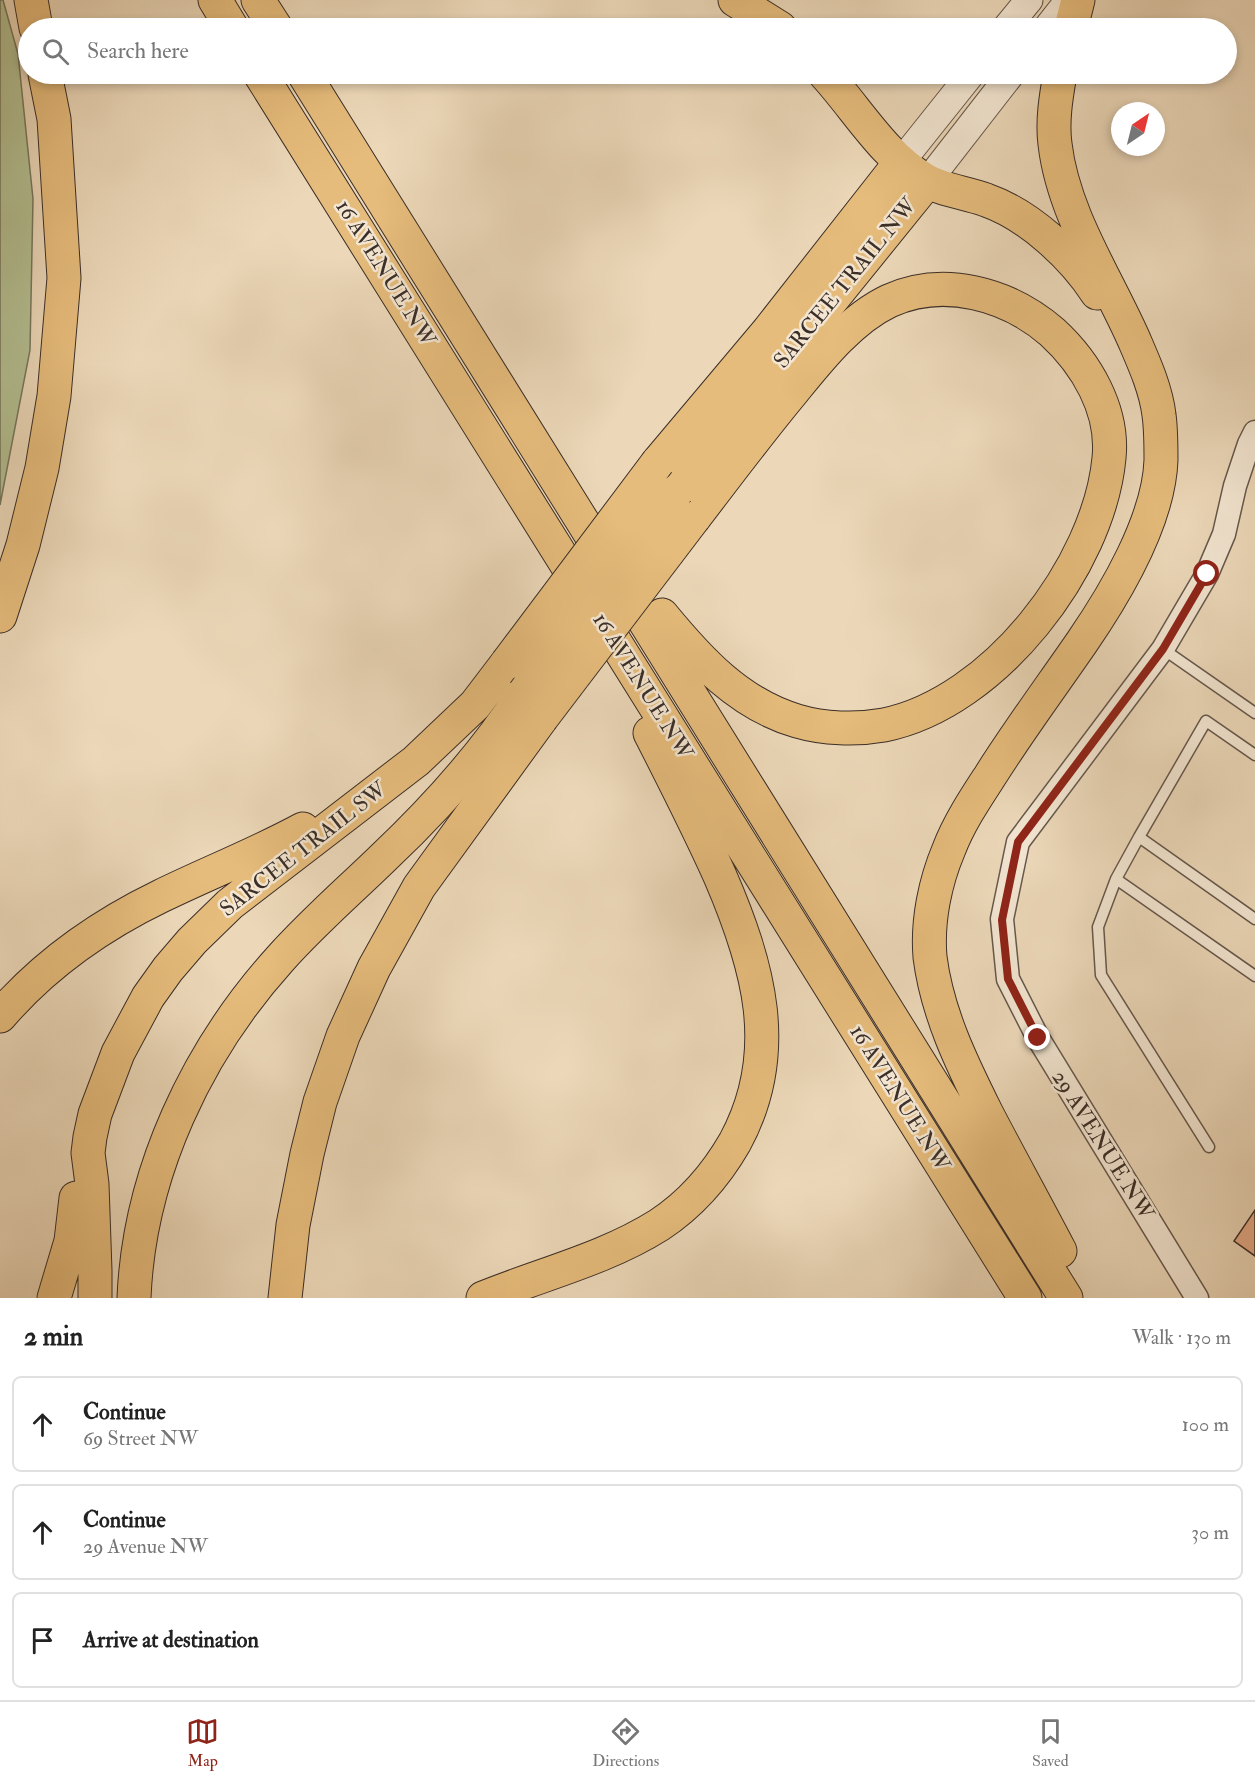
<!DOCTYPE html>
<html lang="en">
<head>
<meta charset="utf-8">
<style>
	:root { --surface:#fff; --page:#f2f2f2; --text:#222; --muted:#767676; --line:#e0e0e0; --accent:#8f2418 }
	body { margin:0; font-family:"IM FELL Double Pica",serif; background:var(--page); color:var(--text) }
	.compass { position:absolute; left:1111px; top:102px; width:54px; height:54px; border-radius:50%; background:var(--surface); box-shadow:0 3px 9px #0003; rotate:35deg }
	.stop { position:absolute; width:18px; height:18px; margin:-14px; border:4px solid #8f2418; border-radius:50%; background:#fff }
	.stop.end { background:#8f2418; border-color:#fff; box-shadow:0 2px 6px #0008 }
	.list { margin:0; padding:0; list-style:none }
	h2 { display:flex; justify-content:space-between; align-items:center; height:78px; margin:0; padding:0 24px; font-size:26px }
	h2 small { font-size:20px; font-weight:400; color:var(--muted) }
	.list li { display:grid; grid-template-columns:39px 1fr auto; gap:18px; align-items:center; box-sizing:border-box; height:96px; margin:0 12px 12px; padding:0 12px; border:2px solid var(--line); border-radius:9px }
	.list b { display:block; font-size:22px; white-space:nowrap }
	.list p { margin:0; font-size:20px; white-space:nowrap; color:var(--muted) }
	.list em { font-size:20px; font-style:normal; color:var(--muted) }
	.icon { flex:none; width:33px; height:33px; fill:none; stroke:currentColor; stroke-width:2; stroke-linecap:round; stroke-linejoin:round }
	.map { position:relative; flex:none; width:1255px; height:1298px; overflow:hidden }
	.search { position:absolute; background:var(--surface); box-shadow:0 3px 9px #0003; left:18px; right:18px; top:18px; height:66px; display:flex; align-items:center; gap:15px; box-sizing:border-box; padding:0 21px; border-radius:33px; color:var(--muted); font-size:22px }
	.sheet { height:402px; background:var(--surface) }
	nav { display:flex; justify-content:space-around; align-items:center; box-sizing:border-box; height:84px; border-top:2px solid var(--line); background:var(--surface); font-size:16px; color:var(--muted) }
	nav a { display:grid; justify-items:center; gap:3px }
	nav .on { color:var(--accent) }
	.map>svg:first-child { display:block }
	.green { fill:#b3bf92; stroke:#76765d; stroke-width:1.5 }
	.building { fill:#e5ac8a; stroke:#3a2e28; stroke-width:1.5 }
	.lines { fill:none; stroke-linecap:round; stroke-linejoin:round }
	.service-casing { stroke:#66584c; stroke-width:13 }
	.minor-casing { stroke:#66584c; stroke-width:25 }
	.tertiary-casing { stroke:#66584c; stroke-width:29 }
	.trunk-casing { stroke:#3a2e28; stroke-width:35 }
	.motorway-casing { stroke:#3a2e28; stroke-width:35 }
	.service { stroke:#f3e6d2; stroke-width:10 }
	.minor { stroke:#f3e6d2; stroke-width:22 }
	.tertiary { stroke:#f3e6d2; stroke-width:27 }
	.trunk { stroke:#e6bc7c; stroke-width:33 }
	.motorway { stroke:#e6bc7c; stroke-width:33 }
	.trunk-bridge-casing { stroke:#3a2e28; stroke-width:35; stroke-linecap:butt }
	.motorway-bridge-casing { stroke:#3a2e28; stroke-width:35; stroke-linecap:butt }
	.trunk-bridge { stroke:#e6bc7c; stroke-width:33 }
	.motorway-bridge { stroke:#e6bc7c; stroke-width:33 }
	.route { stroke:#8f2418; stroke-width:8 }
	.labels { text-anchor:middle; dominant-baseline:central; stroke-width:5; stroke-linejoin:round; paint-order:stroke }
	.street-label { font-size:22px; fill:#3a2e28; stroke:#f3e6d2 }
</style>
</head>
<body>
<div class="map">
<svg width="1255" height="1298" viewBox="0 0 1255 1298">
	<rect width="100%" height="100%" fill="#ecd8b9"/>
	<filter id="stains"><feTurbulence type="fractalNoise" baseFrequency=".00333" numOctaves="4"/><feColorMatrix values="0 0 0 0 .2 0 0 0 0 .09 0 0 0 0 .02 0 0 0 .5 -.17"/></filter>
	<radialGradient id="worn" r=".72"><stop offset=".6" stop-color="#630" stop-opacity="0"/><stop offset="1" stop-color="#630" stop-opacity=".3"/></radialGradient>
	<path class="green" d="M0 0H3L18 54 33 199 30 350 0 505Z"/>
	<path class="building" d="M1255 1210V1256L1234 1241Z"/>
	<g class="lines">
		<g class="service-casing">
			<path id="service" d="M1163 649 1255 713
				M1255 755 1206 721 1139 837 1255 919
				M1139 837 1116 879 1255 976
				M1116 879 1098 927 1101 975 1209 1147"/>
		</g>
		<g class="minor-casing">
			<path id="minor" d="M1197 1298 1038 1038 1008 979 1002 919 1018 842 1163 649 1207 574 1224 534 1235 486 1249 444 1255 432"/>
		</g>
		<g class="tertiary-casing">
			<path id="tertiary" d="M1006 28 1029 0
				M1047 28 1069 0
				M900 163 971 74
				M927 182 1011 74"/>
		</g>
		<g class="trunk-casing">
			<path id="trunk" d="M658 462 769 330 900 163
				M677 491 927 182
				M0 1016C44 965 101 925 161 896 208 873 257 854 303 829
				M54 1298 71 1241 76 1198
				M95 1298V1271L92 1184 88 1153 90 1137 95 1114 118 1053 148 997 168 969 192 941 230 904 416 761 475 705 507 663
				M134 1298C139 1173 197 1051 280 959 312 923 349 891 383 858 436 808 485 753 524 693"/>
		</g>
		<g class="motorway-casing">
			<path id="motorway" d="M31 0 36 28
				M215 0 232 28
				M258 0 276 28
				M735 0 780 28
				M1071 28 1078 0
				M260 74 1025 1298
				M304 74 1066 1298
				M825 74C857 109 883 155 925 180 941 190 968 193 986 200 1029 215 1073 256 1097 293
				M1060 74C1056 97 1052 121 1055 144 1063 214 1107 278 1135 342 1145 365 1156 390 1159 415 1161 429 1161 446 1161 460 1159 520 1115 594 1082 642 1051 687 1019 730 990 776 975 799 959 823 949 849 935 882 927 921 930 957 937 1013 962 1064 987 1114 1011 1160 1036 1205 1060 1251
				M662 615C699 660 739 704 797 721 824 729 856 730 884 725 994 703 1099 566 1109 458 1114 410 1086 363 1052 332 1008 294 944 276 889 301 851 319 820 358 794 390 759 432 727 475 694 518
				M0 616 23 545 42 468 54 396 64 278 54 119 45 74
				M285 1298 293 1225 307 1154 320 1102 343 1036 374 968 419 887 541 719
				M483 1298C542 1274 605 1259 659 1225 691 1204 716 1175 735 1142 784 1052 758 964 720 876 698 827 674 780 650 733"/>
		</g>
		<use href="#service" class="service"/>
		<use href="#minor" class="minor"/>
		<use href="#tertiary" class="tertiary"/>
		<use href="#trunk" class="trunk"/>
		<use href="#motorway" class="motorway"/>
		<g class="trunk-bridge-casing">
			<path id="trunk-bridge" d="M507 663 658 462
				M524 693 677 491"/>
		</g>
		<g class="motorway-bridge-casing">
			<path id="motorway-bridge" d="M541 719 694 518"/>
		</g>
		<use href="#trunk-bridge" class="trunk-bridge"/>
		<use href="#motorway-bridge" class="motorway-bridge"/>
	</g>
	<g class="lines">
		<path class="route" d="M1038 1038 1008 979 1002 920 1018 842 1163 649 1207 574"/>
	</g>
	<g class="labels">
		<g class="street-label">
			<text transform="translate(386 273) rotate(58)">16 AVENUE NW</text>
			<text transform="translate(845 283) rotate(-51)">SARCEE TRAIL NW</text>
			<text transform="translate(643 686) rotate(58)">16 AVENUE NW</text>
			<text transform="translate(303 849) rotate(-38)">SARCEE TRAIL SW</text>
			<text transform="translate(900 1098) rotate(58)">16 AVENUE NW</text>
			<text transform="translate(1103 1145) rotate(58)">29 AVENUE NW</text>
		</g>
	</g>
	<rect width="100%" height="100%" filter="url(#stains)"/>
	<rect width="100%" height="100%" fill="url(#worn)"/>
</svg>
<svg class="compass" viewBox="-18 -18 36 36"><path d="M0-13l5 13h-10z" fill="#e53935"/><path d="M0 13l5-13h-10z" fill="#767676"/></svg>
<div class="stop" style="left:1207px;top:574px"></div>
<div class="stop end" style="left:1038px;top:1038px"></div>
<div class="search"><svg class="icon" aria-label="search" viewBox="0 0 24 24"><circle cx="10" cy="10" r="6"/><path d="M15 15l6 6"/></svg>Search here</div>
</div>
<section class="sheet">
<h2>2 min<small>Walk · 130 m</small></h2>
<ul class="list">
<li><svg class="icon" aria-label="ahead" viewBox="0 0 24 24"><path d="M12 20V5M6 11l6-6 6 6"/></svg><div><b>Continue</b><p>69 Street NW</p></div><em>100 m</em></li>
<li><svg class="icon" aria-label="ahead" viewBox="0 0 24 24"><path d="M12 20V5M6 11l6-6 6 6"/></svg><div><b>Continue</b><p>29 Avenue NW</p></div><em>30 m</em></li>
<li><svg class="icon" aria-label="arrive" viewBox="0 0 24 24"><path d="M6 21V4h12l-3 4 3 4H6"/></svg><div><b>Arrive at destination</b></div></li>
</ul>
</section>
<nav>
<a class="on"><svg class="icon" aria-label="map" viewBox="0 0 24 24"><path d="M3 6l6-2 6 2 6-2v14l-6 2-6-2-6 2zM9 4v14M15 6v14"/></svg>Map</a>
<a><svg class="icon" aria-label="directions" viewBox="0 0 24 24"><path d="M12 3l9 9-9 9-9-9zM9 14v-3h6M13 9l2 2-2 2"/></svg>Directions</a>
<a><svg class="icon" aria-label="saved" viewBox="0 0 24 24"><path d="M7 4h10v16l-5-4-5 4z"/></svg>Saved</a>
</nav>
</body>
</html>
